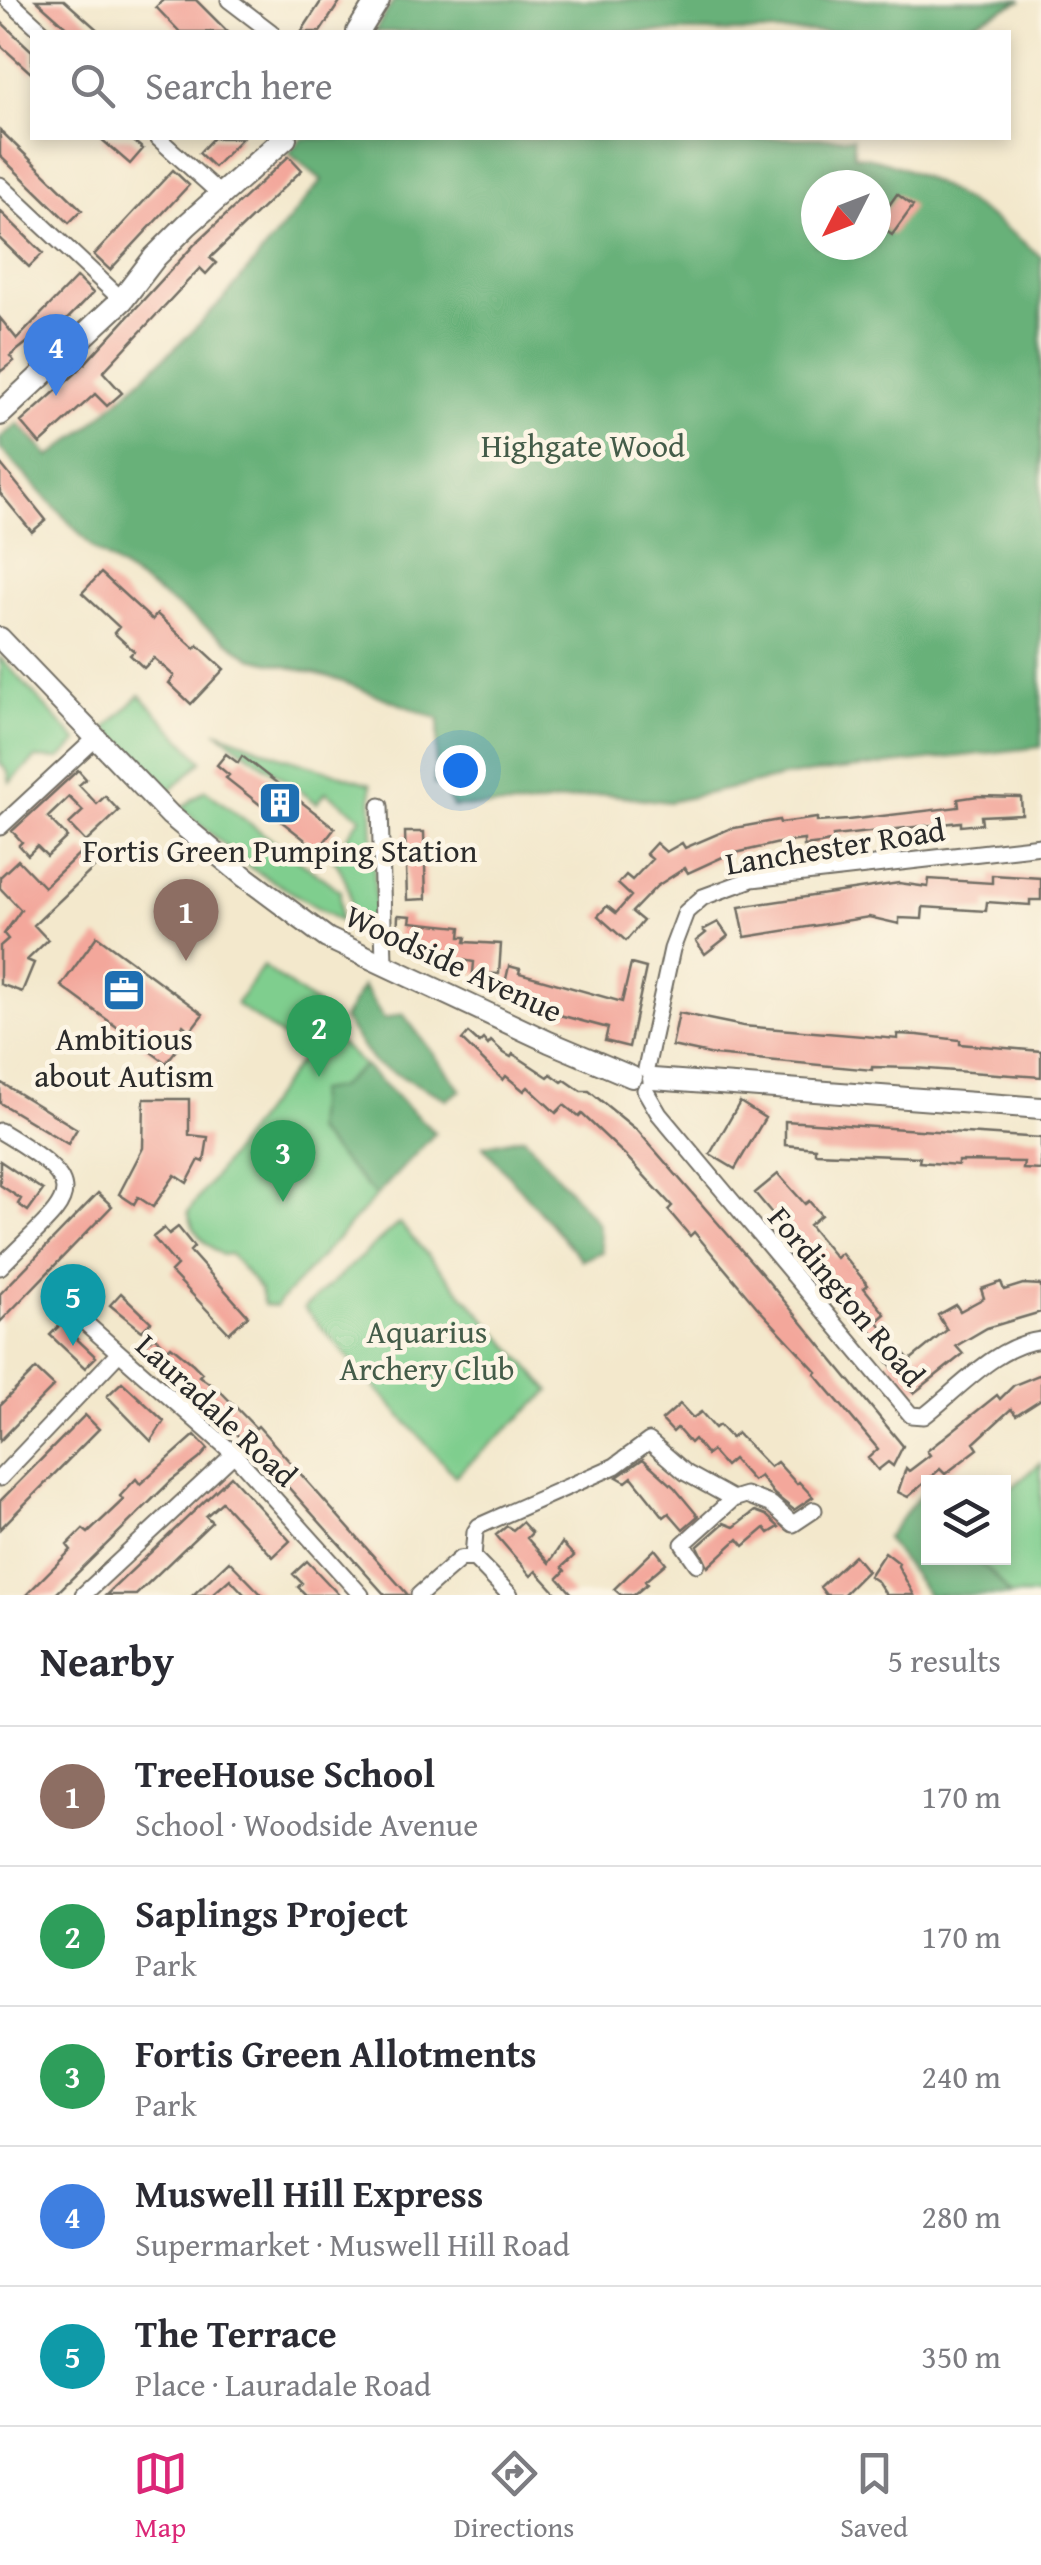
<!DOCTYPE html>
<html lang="en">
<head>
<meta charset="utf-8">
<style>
	:root { --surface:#fff; --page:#f7f7f7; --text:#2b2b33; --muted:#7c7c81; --line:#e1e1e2; --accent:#db2777 }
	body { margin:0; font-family:"Gentium Book Plus",serif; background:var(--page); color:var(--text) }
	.controls { position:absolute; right:30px; bottom:30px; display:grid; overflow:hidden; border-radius:0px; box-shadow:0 5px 15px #0003 }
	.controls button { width:90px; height:90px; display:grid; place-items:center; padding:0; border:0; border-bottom:2px solid var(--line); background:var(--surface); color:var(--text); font:50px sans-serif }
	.compass { position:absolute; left:801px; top:170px; width:90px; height:90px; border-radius:50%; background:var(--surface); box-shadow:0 5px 15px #0003; rotate:228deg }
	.you { position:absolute; left:460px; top:770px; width:35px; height:35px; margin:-25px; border:8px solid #fff; border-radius:50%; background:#1a73e8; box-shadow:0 0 0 15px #1a73e833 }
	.badge { display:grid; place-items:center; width:65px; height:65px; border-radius:50%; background:var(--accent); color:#fff; font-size:32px; font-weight:700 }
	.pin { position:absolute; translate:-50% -82px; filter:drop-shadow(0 2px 5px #0008) }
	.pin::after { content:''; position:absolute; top:52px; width:35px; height:30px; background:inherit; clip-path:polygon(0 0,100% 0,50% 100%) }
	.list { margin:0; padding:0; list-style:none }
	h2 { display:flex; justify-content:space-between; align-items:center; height:130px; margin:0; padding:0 40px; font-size:42px }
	h2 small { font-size:32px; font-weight:400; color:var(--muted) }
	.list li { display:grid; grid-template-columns:65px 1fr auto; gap:30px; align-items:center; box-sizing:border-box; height:140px; padding:0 40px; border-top:2px solid var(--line) }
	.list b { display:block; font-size:38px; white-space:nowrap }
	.list p { margin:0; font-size:32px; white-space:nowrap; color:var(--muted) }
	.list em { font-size:32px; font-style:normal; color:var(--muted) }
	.icon { flex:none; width:55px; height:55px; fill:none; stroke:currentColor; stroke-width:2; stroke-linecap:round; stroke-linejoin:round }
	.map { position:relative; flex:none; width:1041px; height:1595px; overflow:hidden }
	.search { position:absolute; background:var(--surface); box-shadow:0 5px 15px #0003; left:30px; right:30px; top:30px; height:110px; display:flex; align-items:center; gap:25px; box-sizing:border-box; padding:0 35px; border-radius:0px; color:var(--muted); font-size:38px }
	.sheet { height:830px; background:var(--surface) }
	nav { display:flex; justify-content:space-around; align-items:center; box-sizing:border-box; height:140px; border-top:2px solid var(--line); background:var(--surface); font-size:28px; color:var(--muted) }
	nav a { display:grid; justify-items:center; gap:5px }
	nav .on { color:var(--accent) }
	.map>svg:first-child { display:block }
	.green { fill:#7fce8e; stroke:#557c5c; stroke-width:2.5 }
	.forest { fill:#67b179; stroke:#496e52; stroke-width:2.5; fill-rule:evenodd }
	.building { fill:#f3a79b }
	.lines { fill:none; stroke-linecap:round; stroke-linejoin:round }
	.minor-casing { stroke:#716d63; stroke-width:19 }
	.tertiary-casing { stroke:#716d63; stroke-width:24 }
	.secondary-casing { stroke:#716d63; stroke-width:26 }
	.minor { stroke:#fff; stroke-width:15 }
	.tertiary { stroke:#fff; stroke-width:20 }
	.secondary { stroke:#fff; stroke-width:22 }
	.labels { text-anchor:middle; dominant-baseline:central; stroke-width:9; stroke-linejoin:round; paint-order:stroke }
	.park-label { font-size:32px; fill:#445c49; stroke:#fcf5e5 }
	.street-label { font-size:32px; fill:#2b2b2b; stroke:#fcf5e5 }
	.poi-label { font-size:32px; fill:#2b2b2b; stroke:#fcf5e5 }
</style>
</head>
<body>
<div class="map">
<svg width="1041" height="1595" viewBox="0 0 1041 1595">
	<rect width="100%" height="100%" fill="#fcf5e5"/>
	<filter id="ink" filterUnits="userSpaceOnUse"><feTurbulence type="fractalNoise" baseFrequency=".01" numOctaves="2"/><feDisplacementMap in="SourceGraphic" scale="20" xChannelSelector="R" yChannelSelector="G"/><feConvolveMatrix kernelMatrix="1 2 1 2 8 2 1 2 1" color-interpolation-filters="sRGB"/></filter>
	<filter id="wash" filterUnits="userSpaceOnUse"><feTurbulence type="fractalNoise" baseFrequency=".0048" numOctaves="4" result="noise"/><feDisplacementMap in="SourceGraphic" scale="40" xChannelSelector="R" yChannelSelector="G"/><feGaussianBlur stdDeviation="2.25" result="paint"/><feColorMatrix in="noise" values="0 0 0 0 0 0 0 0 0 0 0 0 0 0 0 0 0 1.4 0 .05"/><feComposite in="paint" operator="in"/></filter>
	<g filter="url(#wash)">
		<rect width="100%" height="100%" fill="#f3e8cc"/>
		<path class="green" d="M0 657 78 742 60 759 36 758 10 782 8 772 0 763Z
			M140 695 202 761 168 793 106 728Z
			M216 731 280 756 371 784 377 943 348 926C355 900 348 878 332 857L361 817 326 792 317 803Z
			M205 790 340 891V921L251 868 181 808Z
			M263 966 317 1005 289 1042 236 1004Z
			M324 1028 364 1066 337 1088 314 1131 376 1196 276 1306 264 1305 260 1289 230 1254 222 1255C204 1243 193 1233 188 1212Z
			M399 1223 550 1391 455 1476 304 1308Z
			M1041 1463V1595H932L886 1538 928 1485V1558H1004V1494Z"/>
		<path class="forest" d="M394 0H1022L954 32H374Z
			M302 138H853L854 156C912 159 998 219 1041 257V747L788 776 669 802 605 794 528 806 453 807 446 794V787L434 784 439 719 330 677 251 658 94 549 0 448V438L18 424 50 457 89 427 188 336 230 292 322 180 289 153ZM816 185H876V245H816Z
			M363 986 384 1019 403 1014 461 1090 447 1099 374 1063 343 1019Z
			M364 1066 435 1133 376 1196 314 1131 317 1091 337 1088Z
			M524 1137 598 1224 602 1252 582 1260 483 1146Z
			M928 1485V1558C975 1558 982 1557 1010 1595H928L886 1538Z"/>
		<g id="blocks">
			<path class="building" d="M36 0H64L100 32H72Z
				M163 0H196L228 32H180L156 7Z
				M322 0H341L320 32H301Z
				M0 21 32 51V74L0 45Z
				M0 130 82 210 69 223 0 156Z
				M100 138H130L143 149 130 164Z
				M213 138H242L214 167 199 153Z
				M289 156 302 170 210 258 216 263 206 274 200 268 103 372 122 393 107 406 95 394 40 444 21 422 76 373 195 244Z
				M173 170 189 185 110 270 94 255Z
				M897 194 913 206 892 235 876 224Z
				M0 211 43 253 29 267 0 239Z
				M77 277 93 293 41 346 33 338 10 356 14 361 0 372V318L17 339Z
				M0 463 46 520 32 532 0 493Z
				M101 573 152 620 157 614 195 649 198 645 224 669 191 704 169 683 174 676 154 658 144 668 130 655 134 651 114 633 119 627 82 593Z
				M226 754 238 763 242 756 335 828 318 850 226 778 229 775 217 765Z
				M78 770 86 779 79 785 97 804 105 796 119 811 86 842 69 824 83 811 69 797 48 817 67 837 47 856 37 846 28 855 19 845 22 842 12 831Z
				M978 796 1021 797 1022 814 981 816 982 824 961 826V822L833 836 834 841 820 844 804 846V840L779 843 727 855 688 873 685 868 657 886 632 912 643 921 626 941 598 916 607 906 616 913 631 896 618 884 626 875 632 880 652 859 646 854 656 843 666 852 682 843 685 848 729 829 779 820 780 823 817 818V822L848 820 959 807 958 799Z
				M405 832H424L426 899 407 900Z
				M83 850 97 865 34 925 48 940 27 960 34 963 22 992 0 984V946L8 939 4 934 21 910 0 888V877L18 860 44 887Z
				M992 875 1041 878V900H1030V905L987 902 986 911 923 907 922 919 899 918V924L869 917 745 937 739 907 899 883 928 887 929 879 992 883Z
				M398 915 411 916 410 922 461 927 460 937H466L465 942 501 944 499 974 473 973 474 962 419 953V945L397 942Z
				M718 922 728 936 705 954 696 941 706 933 703 930Z
				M97 936 203 1014 190 1031 183 1025 169 1043 177 1049 166 1063 61 986Z
				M631 964 646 968 629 1047 605 1041 608 1028 552 1013 554 1006 548 1005 549 1002 503 992 509 966 520 969 519 973 622 1002Z
				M679 1013 743 1026 898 1039V1034L918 1035 960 1040V1044L1041 1051V1077L913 1068 872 1067V1070L714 1055 672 1046Z
				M468 1033 479 1043 483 1039 488 1045 491 1041 504 1053 511 1057 513 1054 548 1077 551 1074 562 1082 565 1080 581 1091H589L638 1131 763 1275 903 1446 893 1466 888 1462 878 1470 868 1458 878 1449 815 1374 817 1372 757 1307 694 1232 690 1236 668 1210 672 1206 625 1155 582 1114 579 1117 564 1105 556 1113 528 1087 524 1091 506 1076 503 1080 462 1040Z
				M0 1082 77 1129 68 1144 0 1103Z
				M144 1099H189V1135L208 1137 204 1162 199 1160 187 1183 175 1175 153 1207 138 1197 134 1204 119 1194 143 1148Z
				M740 1102 765 1118 735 1169 710 1154Z
				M785 1121 1041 1138V1170L1023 1169 1024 1162 958 1161V1165L919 1162 920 1157 815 1153V1148L785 1145Z
				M0 1161 43 1190 28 1211 18 1204 21 1199 0 1185Z
				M778 1174 805 1204 809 1201 821 1215 809 1225 836 1258 841 1253 868 1285 864 1288 885 1314 877 1321 887 1333 879 1341 755 1193Z
				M98 1193 112 1206 0 1322V1294Z
				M178 1227 194 1247 190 1251 248 1316 229 1333 171 1272 177 1266 153 1237 164 1228 169 1234Z
				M1001 1282 1004 1290 1023 1284 1041 1285V1312L987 1328 956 1346 963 1354 914 1393 887 1361 901 1350 910 1360 947 1330 938 1315 956 1305 960 1311 984 1298 981 1289Z
				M121 1293 151 1322 142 1331 110 1305Z
				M61 1324 96 1357 85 1368 50 1335Z
				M154 1336 168 1349 171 1346 193 1364 202 1373 199 1376 220 1391 256 1428 258 1426 408 1595H385L245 1439 243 1441 201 1398 142 1349Z
				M36 1369 54 1386 0 1441V1405Z
				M1041 1374V1399L1016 1415 1011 1409 974 1443 978 1449 945 1474 940 1469 908 1497 898 1492 906 1468 909 1471 930 1455 927 1451 997 1395 1000 1399 1014 1385Z
				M122 1382 164 1421 151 1441 107 1396Z
				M680 1404 693 1418 701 1412 715 1428 719 1425 731 1438 737 1433 770 1467 777 1462 797 1484 799 1482 813 1497 794 1510 774 1494 760 1476 753 1481 733 1459 725 1466 712 1451 707 1455 694 1439 690 1443 677 1428 673 1432 662 1420Z
				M85 1415 99 1429 0 1529V1501Z
				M195 1435 208 1449 199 1459 171 1481 55 1595H26L71 1550 67 1545 83 1529 88 1533 123 1500 120 1496 136 1479 140 1484Z
				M643 1459 674 1487 698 1516 683 1529 669 1513 664 1517 632 1477 626 1482 617 1477Z
				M231 1476 290 1541 273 1557 222 1502 206 1516 212 1522 136 1595H106Z
				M755 1511 766 1515 779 1527 769 1533 765 1528 744 1546 738 1539 708 1567 698 1546 724 1523 734 1527Z
				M522 1522 532 1533 527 1538 549 1563 562 1543 574 1556 562 1567 565 1571 558 1578 573 1595H558L536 1571 531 1576 496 1535 507 1526 513 1530Z
				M655 1549 666 1563 645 1581 647 1584 634 1595H621L614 1589Z
				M885 1552 899 1563 898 1566 914 1595H886L878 1582 869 1576Z
				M854 1555 867 1571 843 1595H826L820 1587Z
				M229 1561 262 1595H245L230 1579 212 1595H193Z
				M307 1561 324 1579 339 1595H306L298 1587 302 1583 293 1574Z"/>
		</g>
	</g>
	<g filter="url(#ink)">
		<use href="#blocks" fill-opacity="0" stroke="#716d63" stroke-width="2.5"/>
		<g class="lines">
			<g class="minor-casing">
				<path id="minor" d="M8 0 43 32
					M229 0 271 32
					M158 138 221 195
					M0 185 122 300
					M380 806 384 963
					M0 827 95 739
					M646 1069 672 949 686 912 703 897 752 879 1041 846
					M645 1090 659 1114 911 1415 924 1416C959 1389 996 1345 1041 1340
					M0 1131C101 1191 68 1197 0 1267
					M73 1312 234 1454 361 1595
					M0 1478 118 1354
					M473 1557 475 1532 479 1526 615 1466 649 1441 686 1473 733 1499
					M473 1557 510 1595
					M697 1564 683 1544 733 1499 746 1495 772 1505 793 1524 814 1510
					M83 1595 234 1454
					M419 1595 460 1559 473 1557"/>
			</g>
			<g class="tertiary-casing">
				<path id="tertiary" d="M0 638 170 815 245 877 327 938 549 1042 632 1077
					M653 1079 1041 1108"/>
			</g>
			<g class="secondary-casing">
				<path id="secondary" d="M358 32 378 0
					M0 414 122 300 155 257 187 225 285 138"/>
			</g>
			<use href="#minor" class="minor"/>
			<use href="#tertiary" class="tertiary"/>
			<use href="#secondary" class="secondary"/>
		</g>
	</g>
	<defs>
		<g id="building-square" transform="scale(2.25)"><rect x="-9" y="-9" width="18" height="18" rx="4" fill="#1f6fb2" stroke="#fcf5e5"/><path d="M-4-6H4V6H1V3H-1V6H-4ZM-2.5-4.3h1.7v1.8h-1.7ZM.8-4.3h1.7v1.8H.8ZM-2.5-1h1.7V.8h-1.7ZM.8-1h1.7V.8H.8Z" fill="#fff"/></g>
		<g id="office-square" transform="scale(2.25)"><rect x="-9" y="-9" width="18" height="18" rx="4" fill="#1f6fb2" stroke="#fcf5e5"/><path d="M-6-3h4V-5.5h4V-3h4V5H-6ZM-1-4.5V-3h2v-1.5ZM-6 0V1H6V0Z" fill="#fff"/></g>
	</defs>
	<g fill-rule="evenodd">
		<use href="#building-square" x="280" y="803"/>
		<use href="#office-square" x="124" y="990"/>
	</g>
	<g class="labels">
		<g class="park-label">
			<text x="583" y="445">Highgate Wood</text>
			<text x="427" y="1331">Aquarius<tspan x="427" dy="37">Archery Club</tspan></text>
		</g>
		<g class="street-label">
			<text transform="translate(835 846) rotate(-9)">Lanchester Road</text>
			<text transform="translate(454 963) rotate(25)">Woodside Avenue</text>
			<text transform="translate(847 1296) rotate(50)">Fordington Road</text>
			<text transform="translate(217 1410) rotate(43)">Lauradale Road</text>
		</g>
		<g class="poi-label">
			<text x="280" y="850">Fortis Green Pumping Station</text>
			<text x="124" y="1038">Ambitious<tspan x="124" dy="37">about Autism</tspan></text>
		</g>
	</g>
</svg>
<div class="controls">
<button><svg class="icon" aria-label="layers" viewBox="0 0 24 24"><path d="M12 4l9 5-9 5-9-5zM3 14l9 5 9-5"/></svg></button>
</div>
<svg class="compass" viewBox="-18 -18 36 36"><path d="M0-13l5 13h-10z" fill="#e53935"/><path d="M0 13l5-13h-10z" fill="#7c7c81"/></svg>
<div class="you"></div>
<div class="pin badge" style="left:186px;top:961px;background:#8d6e63">1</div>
<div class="pin badge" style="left:319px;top:1077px;background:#2e9e5b">2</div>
<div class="pin badge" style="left:283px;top:1202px;background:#2e9e5b">3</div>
<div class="pin badge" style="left:56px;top:396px;background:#3f7fe0">4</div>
<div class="pin badge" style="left:73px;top:1346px;background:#0f9aa8">5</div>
<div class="search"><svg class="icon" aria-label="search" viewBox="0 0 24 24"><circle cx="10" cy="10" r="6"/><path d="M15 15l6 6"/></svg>Search here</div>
</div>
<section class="sheet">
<h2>Nearby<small>5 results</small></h2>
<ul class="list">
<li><span class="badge" style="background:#8d6e63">1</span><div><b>TreeHouse School</b><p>School · Woodside Avenue</p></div><em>170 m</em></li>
<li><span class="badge" style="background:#2e9e5b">2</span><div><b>Saplings Project</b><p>Park</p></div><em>170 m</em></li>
<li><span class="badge" style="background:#2e9e5b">3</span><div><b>Fortis Green Allotments</b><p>Park</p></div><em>240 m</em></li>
<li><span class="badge" style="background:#3f7fe0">4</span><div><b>Muswell Hill Express</b><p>Supermarket · Muswell Hill Road</p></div><em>280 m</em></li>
<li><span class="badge" style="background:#0f9aa8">5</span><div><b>The Terrace</b><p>Place · Lauradale Road</p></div><em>350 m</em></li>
</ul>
</section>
<nav>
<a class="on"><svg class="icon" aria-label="map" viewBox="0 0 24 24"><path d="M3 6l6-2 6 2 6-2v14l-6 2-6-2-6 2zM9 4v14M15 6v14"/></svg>Map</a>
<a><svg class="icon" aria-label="directions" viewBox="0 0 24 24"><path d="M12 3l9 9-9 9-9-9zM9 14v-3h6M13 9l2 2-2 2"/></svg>Directions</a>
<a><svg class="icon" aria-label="saved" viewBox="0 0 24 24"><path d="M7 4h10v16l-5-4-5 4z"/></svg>Saved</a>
</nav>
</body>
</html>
